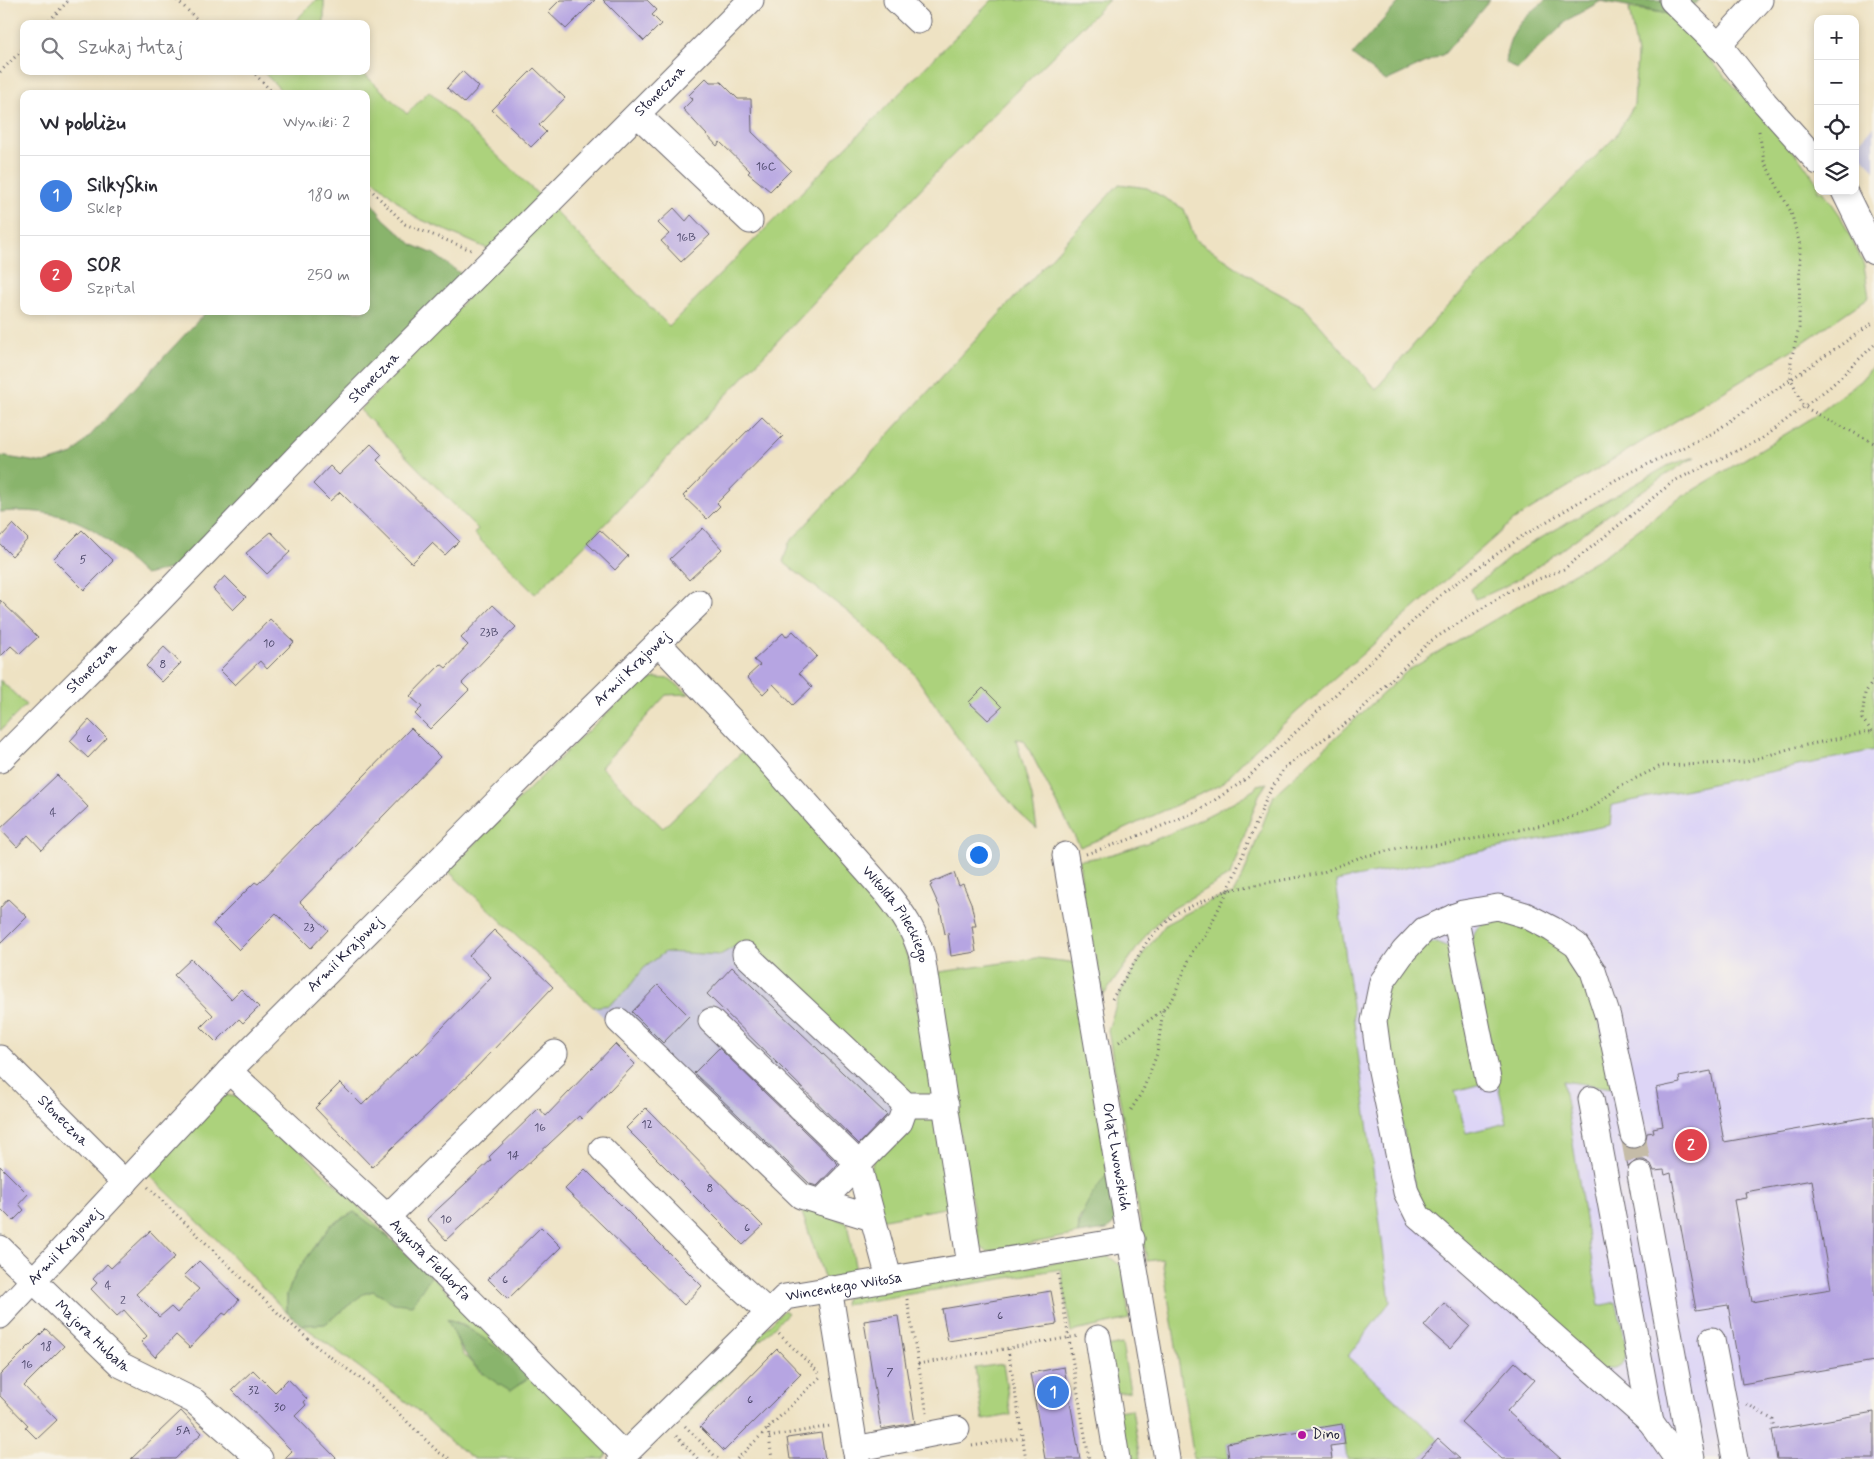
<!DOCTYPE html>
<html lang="pl">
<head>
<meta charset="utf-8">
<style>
	:root { --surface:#fff; --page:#f7f7f7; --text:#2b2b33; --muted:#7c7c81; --line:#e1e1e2; --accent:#b5179e }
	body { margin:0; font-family:Mynerve,sans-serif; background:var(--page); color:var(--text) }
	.controls { position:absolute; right:15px; top:15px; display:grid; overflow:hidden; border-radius:10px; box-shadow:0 2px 8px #0003 }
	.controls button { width:45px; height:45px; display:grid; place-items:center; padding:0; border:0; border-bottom:1px solid var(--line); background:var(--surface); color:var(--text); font:25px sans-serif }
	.you { position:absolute; left:978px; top:854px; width:18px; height:18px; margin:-12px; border:4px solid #fff; border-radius:50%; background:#1a73e8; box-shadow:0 0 0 8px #1a73e833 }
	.badge { display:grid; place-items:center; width:32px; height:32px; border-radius:50%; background:var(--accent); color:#fff; font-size:16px; font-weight:700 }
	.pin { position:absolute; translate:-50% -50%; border:2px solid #fff; box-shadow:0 1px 5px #0006 }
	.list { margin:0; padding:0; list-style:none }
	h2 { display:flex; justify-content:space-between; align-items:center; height:65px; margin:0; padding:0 20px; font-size:21px }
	h2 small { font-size:16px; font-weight:400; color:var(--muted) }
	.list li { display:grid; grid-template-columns:32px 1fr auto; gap:15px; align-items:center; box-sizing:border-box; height:80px; padding:0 20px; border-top:1px solid var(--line) }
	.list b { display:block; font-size:19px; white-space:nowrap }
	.list p { margin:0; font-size:16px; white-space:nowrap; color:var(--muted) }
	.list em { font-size:16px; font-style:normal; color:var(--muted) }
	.icon { flex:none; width:28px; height:28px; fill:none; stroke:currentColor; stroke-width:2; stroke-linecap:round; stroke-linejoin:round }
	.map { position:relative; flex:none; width:1874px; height:1459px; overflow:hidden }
	.search { position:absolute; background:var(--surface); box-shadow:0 2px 8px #0003; left:20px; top:20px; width:350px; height:55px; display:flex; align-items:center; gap:12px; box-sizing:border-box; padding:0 18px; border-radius:10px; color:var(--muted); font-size:19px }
	.panel { position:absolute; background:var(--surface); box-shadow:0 2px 8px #0003; left:20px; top:90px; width:350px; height:225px; border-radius:10px }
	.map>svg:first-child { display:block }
	.built { fill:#ddd5f6 }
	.industrial { fill:#c2c1dc }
	.green { fill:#acd27c; stroke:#677a5c; fill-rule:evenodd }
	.forest { fill:#89b46c; stroke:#566b54 }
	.building { fill:#b6a5e2; fill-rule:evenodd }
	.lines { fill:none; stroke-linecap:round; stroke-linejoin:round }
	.minor-tunnel { stroke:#c5bca8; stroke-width:25; stroke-dasharray:25 12; stroke-linecap:butt }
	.minor-casing { stroke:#69656b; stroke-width:27 }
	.path { stroke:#69656b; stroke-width:3; stroke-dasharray:1 4; stroke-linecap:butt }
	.minor { stroke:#fff; stroke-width:25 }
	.poi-dot { fill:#b5179e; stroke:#f7f3e8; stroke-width:2 }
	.labels { text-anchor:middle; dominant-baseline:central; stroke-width:4; stroke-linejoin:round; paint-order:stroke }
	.number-label { font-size:12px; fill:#474365 }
	.street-label { font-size:15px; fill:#22223b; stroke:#f7f3e8 }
	.poi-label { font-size:15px; fill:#22223b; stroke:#f7f3e8; text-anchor:start }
</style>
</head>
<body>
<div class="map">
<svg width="1874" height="1459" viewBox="0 0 1874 1459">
	<rect width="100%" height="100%" fill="#f7f3e8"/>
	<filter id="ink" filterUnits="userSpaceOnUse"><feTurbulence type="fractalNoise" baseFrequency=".02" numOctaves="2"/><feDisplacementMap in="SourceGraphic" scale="10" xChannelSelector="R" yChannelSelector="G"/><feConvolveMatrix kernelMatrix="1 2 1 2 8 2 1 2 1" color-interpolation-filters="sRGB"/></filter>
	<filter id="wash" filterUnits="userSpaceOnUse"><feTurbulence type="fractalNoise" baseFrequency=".0096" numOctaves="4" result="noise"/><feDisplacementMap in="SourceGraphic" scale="20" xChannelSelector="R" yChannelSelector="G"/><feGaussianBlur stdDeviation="1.12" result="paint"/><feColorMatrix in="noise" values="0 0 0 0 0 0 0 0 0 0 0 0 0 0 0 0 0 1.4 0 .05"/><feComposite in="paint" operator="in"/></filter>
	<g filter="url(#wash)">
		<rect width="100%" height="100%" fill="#eee2c3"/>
		<path class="built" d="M1874 750V1459H1209L1205 1433 1348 1356 1390 1302 1336 881 1611 824 1612 805Z"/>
		<path class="industrial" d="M1874 126V170L1855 148Z
			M699 894 909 1096 846 1183 828 1201 659 1071 593 1007Z"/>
		<path class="green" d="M316 0H324V24H292Z
			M992 0H1109L947 161 587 543 535 594 474 534 478 529 360 410 553 209 669 326Z
			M1629 8 1669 14 1801 160 1818 184V191H1823L1840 215 1864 265 1869 297 1795 348 1514 520 1256 748 1220 785 1124 829 1080 847 1024 740 1016 739 1032 797 1037 829 1019 813 958 738 910 668 848 612 783 562 789 543 1119 184 1147 188 1184 209 1195 239 1258 282 1304 307 1376 389 1439 315 1615 137 1634 105 1637 54Z
			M262 71H361L407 114 429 91 545 201 495 252 415 217 366 173V94H285Z
			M1874 365V750L1612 805 1610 825 1336 881 1390 1302 1348 1356 1438 1439 1420 1459H1347L1342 1425 1227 1443 1229 1459H1194L1162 1259 1147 1261 1108 1030 1120 993 1145 951 1166 924 1212 900 1233 894 1243 876 1274 795 1407 671 1605 555 1677 500 1807 421 1860 381Z
			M1695 457C1654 481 1614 510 1576 539 1544 562 1512 587 1475 599L1471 589 1518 551 1669 465Z
			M655 678 670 679 689 694 666 695 601 767 663 828 743 751 753 758 881 904 908 957 934 1091 927 1099 909 1096 746 940 720 955 665 952 644 968 626 991 609 1005 593 1007 448 871 576 742 638 684Z
			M0 680 26 705 0 731Z
			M1267 783 1259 795 1230 875 1168 911 1149 931 1104 995 1084 905 1079 860C1135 855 1206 818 1254 790L1257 785Z
			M1495 919 1517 921 1575 957 1591 984 1613 1088 1563 1081 1599 1306 1616 1302C1619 1314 1631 1355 1623 1363 1617 1369 1608 1369 1601 1370L1418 1203 1381 1022 1385 990 1424 944 1436 942 1451 948 1481 1084 1455 1091 1466 1133 1507 1123 1497 1081 1472 945C1473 929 1480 924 1495 919Z
			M1037 958 1078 963 1109 1172 1079 1219 1078 1234 988 1252 980 1247 932 977 940 972Z
			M226 1095 248 1099 391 1239 354 1212 331 1225 297 1271 287 1294V1313L217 1240 147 1173Z
			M919 1109 933 1110 942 1122 955 1206 879 1220 868 1182 875 1152Z
			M799 1204 847 1223 856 1271 877 1266 879 1270 825 1280Z
			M1101 1255 1108 1256 1123 1267 1129 1319 1071 1332 1061 1269 844 1305 845 1300 849 1296Z
			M431 1276 609 1444 606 1455 603 1459H474L451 1442 417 1410 302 1325 325 1324 363 1294 373 1291 394 1303ZM448 1319 462 1324 508 1358 482 1374 463 1354Z
			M784 1310 788 1313 682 1419 678 1416Z
			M1122 1344 1130 1391 1114 1393 1106 1347Z
			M1003 1364 1011 1415 983 1420 975 1368Z
			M1132 1409 1140 1459H1125L1117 1411Z"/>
		<path class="forest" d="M1401 0H1490L1444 54 1386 81 1352 55Z
			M1546 0H1700L1697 3 1669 14 1601 1 1569 19 1517 69 1505 62C1510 28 1521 21 1546 0Z
			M366 196 384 219 413 245 434 254 465 277 185 565 145 575C129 561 114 545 98 533 70 513 33 509 0 512V456L44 463 73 454 207 311H366Z
			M1109 1172 1120 1218 1107 1230 1078 1234C1080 1209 1094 1191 1109 1172Z
			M354 1212 391 1239 431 1276 412 1305 394 1303 373 1291 363 1294 325 1324 302 1325 287 1313V1294L297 1271 331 1225Z
			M447 1319C478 1329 502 1355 530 1371L531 1376 510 1391C471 1368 466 1359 447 1319Z"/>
		<g id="blocks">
			<path class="building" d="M560 0H595L566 29 548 12Z
				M603 0H647L657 10 652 15 661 24 644 41Z
				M534 68 565 98 539 125 546 132 531 147 492 110Z
				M462 71 479 87 464 103 447 88Z
				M706 78 710 82H721L738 99H751L752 132 791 170 770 191 748 173 750 171 720 142 717 146 683 109 693 99 689 95Z
				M674 208 686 221 691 215 710 235 681 262 661 241 669 234 658 223Z
				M762 416 783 436 717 503 720 506 707 519 683 496Z
				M371 444 382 455 377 460 459 541 445 555 432 543 412 563 340 492 330 501 313 484 330 466 339 475Z
				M13 524 28 539 12 556 0 544V538Z
				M703 528 722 549 689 580 670 559Z
				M82 530 113 561 84 590 53 559Z
				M600 530 628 556 615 570 587 543Z
				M271 532 290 552 267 574 246 553Z
				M225 576 246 597 233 610 213 589Z
				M0 600 38 637 20 654 11 646 0 657Z
				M493 605 516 627 462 683 469 690 430 729 415 714 422 707 410 696 441 664 446 668 468 645 461 638Z
				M270 619 294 642 267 669 260 661 235 685 220 670Z
				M793 631 817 656 799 673 812 687 793 705 773 684 763 694 747 677 760 665 754 660 783 633 786 637Z
				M164 647 181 663 162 682 146 666Z
				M983 688 1002 707 988 720 969 702Z
				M89 720 107 738 88 758 70 741Z
				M411 728 440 757 300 902 328 930 311 948 276 913 239 950 213 924 255 882 258 884Z
				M57 775 88 807 42 850 28 835 17 847 0 829Z
				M954 873 959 886 963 884 971 903 976 926H972L976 952 951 956 948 933 945 934 940 908 930 886 932 885 931 883Z
				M8 899 27 917 0 944V908Z
				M494 930 553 987 472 1072 372 1167 315 1108 340 1083 362 1105 416 1052 417 1054 491 977 469 956Z
				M191 959 231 999 241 989 259 1007 243 1023 239 1019 216 1042 201 1027 213 1015 174 975Z
				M732 967 887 1115 859 1144 707 994Z
				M658 985 689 1016 663 1043 632 1012Z
				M615 1044 635 1064 582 1119 579 1116 446 1240 427 1219 491 1160 489 1157 539 1108 546 1116Z
				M719 1048 838 1164 817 1186 810 1184 694 1073Z
				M1711 1071 1724 1142 1874 1116V1361L1742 1384 1728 1305 1696 1310 1671 1173 1665 1175 1664 1170 1654 1171 1651 1164 1644 1160H1637L1628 1167 1624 1146 1635 1149 1642 1146 1646 1140 1647 1133 1654 1132 1653 1128 1663 1126 1656 1088 1680 1083 1679 1077ZM1812 1180 1831 1289 1752 1302 1734 1200 1746 1198 1745 1192Z
				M646 1108 763 1226 743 1245 626 1128Z
				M0 1166 28 1194 19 1204 24 1210 13 1221 0 1208Z
				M585 1169 702 1286 684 1305 565 1189Z
				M541 1227 561 1247 508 1299 488 1279Z
				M150 1231 175 1257 136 1294 159 1317 171 1307 177 1313 199 1289 184 1276 199 1261 239 1300 226 1315 223 1313 190 1348 176 1335 155 1357 141 1342 147 1336 124 1310 117 1316 91 1289 97 1283 93 1279 107 1264 111 1268Z
				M1051 1291 1057 1324 948 1341 942 1309Z
				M1444 1303 1470 1326 1450 1349 1424 1326Z
				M898 1316 915 1423 881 1429 864 1321Z
				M46 1329 64 1346 24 1386 57 1420 37 1439 25 1427 28 1425 0 1396V1375Z
				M777 1349 801 1374 724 1451 700 1427Z
				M1515 1362 1535 1380 1507 1411 1561 1459H1502L1461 1422Z
				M1064 1367 1080 1459H1045L1030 1373Z
				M253 1370 275 1392 288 1379 307 1399 304 1402 306 1405 295 1416 337 1459H284L292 1451 232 1390Z
				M181 1411 202 1433 175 1459H131Z
				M1874 1412V1459H1777L1772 1430Z
				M1342 1424 1345 1444 1330 1446 1332 1459H1229L1227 1443Z
				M821 1433 825 1459H790L787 1438Z
				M1438 1439 1460 1459H1420Z"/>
		</g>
	</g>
	<g filter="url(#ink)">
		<use href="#blocks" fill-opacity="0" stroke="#69656b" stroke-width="1"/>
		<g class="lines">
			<path class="minor-tunnel" d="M1633 1135 1640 1174"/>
			<g class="minor-casing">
				<g id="minor">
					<path d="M896 0 918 21"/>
					<path d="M1672 0 1724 51 1765 103 1818 162"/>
					<path d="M1718 46 1760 0"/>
					<path d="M638 115 750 221"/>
					<path d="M1844 191 1874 252"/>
					<path id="s1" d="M658 643 754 744 888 895C904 915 915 932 922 956L970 1265"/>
					<path id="s2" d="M0 760 156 604 352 400 751 0"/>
					<path id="s3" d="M1065 855 1167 1459"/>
					<path d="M1455 916 1488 1079"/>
					<path d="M745 954 906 1105H946"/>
					<path d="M619 1021 801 1196 872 1218"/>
					<path d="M711 1021 858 1163 889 1278"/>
					<path id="s4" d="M0 1058 125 1183"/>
					<path id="s5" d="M229 1071 387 1217 624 1455"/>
					<path d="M1591 1099 1651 1422"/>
					<path d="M1633 1135 1608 1017 1593 971 1576 945 1552 929 1525 915 1498 907 1463 913 1424 930 1404 951 1382 982 1374 1021 1380 1066 1406 1192 1418 1216 1651 1422 1677 1459"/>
					<path d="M602 1149 724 1272 769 1313"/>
					<path d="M1640 1174 1692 1459"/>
					<path d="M821 1202 900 1122 906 1105"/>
					<path d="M387 1217 555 1053"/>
					<path id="s6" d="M0 1248 121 1365 194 1401 260 1459"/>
					<path d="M829 1288 857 1459"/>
					<path id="s7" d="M0 1316 229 1071 540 759 699 603"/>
					<path d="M1098 1338 1117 1459"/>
					<path d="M1712 1340 1735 1459"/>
					<path d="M855 1449 957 1429"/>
					<path id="s8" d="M620 1459 785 1297 1132 1239"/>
				</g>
			</g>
			<path class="path" d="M177 0 202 24
				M46 24 69 0
				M252 71 274 94
				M0 72 24 48
				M1759 131 1764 161 1791 212 1800 245 1799 328 1791 360V379L1804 407 1874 443
				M366 185 405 224 471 250
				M1872 731 1862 719 1865 693 1874 680
				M1086 854 1128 840 1200 810 1245 780 1445 591 1521 537 1617 479 1713 433 1874 322
				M1112 999 1148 940 1176 913 1228 890 1268 795 1284 768 1354 717 1429 642 1511 590 1564 569 1674 481 1761 439 1830 387 1874 345
				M1119 1042 1163 1010 1173 998 1193 950 1204 938 1228 890 1321 873 1358 858 1407 846H1432L1479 838 1562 821 1590 809 1622 785 1661 766 1746 762 1792 748 1874 731
				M1131 1110 1143 1090 1157 1054 1163 1010
				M148 1187 278 1313 322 1351 371 1386 438 1452 450 1459
				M1058 1274 1089 1459
				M907 1299 927 1413
				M779 1334 819 1373
				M1008 1349 1026 1459
				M918 1364 1078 1336
				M1747 1404 1773 1420 1775 1429
				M685 1426 718 1459
				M768 1429 772 1459
				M676 1436 698 1459
				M769 1437 830 1426
				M972 1446 1022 1438
				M737 1459 820 1377"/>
			<use href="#minor" class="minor"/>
		</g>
	</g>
	<circle class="poi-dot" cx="1302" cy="1435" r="5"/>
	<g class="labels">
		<g class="number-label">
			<text x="766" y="167">16C</text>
			<text x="686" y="238">16B</text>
			<text x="83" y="560">5</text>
			<text x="489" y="633">23B</text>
			<text x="269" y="644">10</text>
			<text x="163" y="665">8</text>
			<text x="89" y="739">6</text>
			<text x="53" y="813">4</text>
			<text x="309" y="928">23</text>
			<text x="647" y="1125">12</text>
			<text x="540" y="1128">16</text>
			<text x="513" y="1156">14</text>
			<text x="710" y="1189">8</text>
			<text x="446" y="1220">10</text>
			<text x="747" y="1228">6</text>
			<text x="505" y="1280">6</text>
			<text x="108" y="1286">4</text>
			<text x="123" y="1301">2</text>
			<text x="1000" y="1316">6</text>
			<text x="46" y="1347">18</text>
			<text x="27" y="1365">16</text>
			<text x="890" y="1373">7</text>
			<text x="254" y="1391">32</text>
			<text x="750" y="1400">6</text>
			<text x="280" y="1408">30</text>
			<text x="183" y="1431">5A</text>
		</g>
		<g class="street-label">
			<text stroke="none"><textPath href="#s2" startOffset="940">Słoneczna</textPath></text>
			<text stroke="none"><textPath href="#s2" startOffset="535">Słoneczna</textPath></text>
			<text stroke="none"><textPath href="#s2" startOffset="130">Słoneczna</textPath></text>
			<text stroke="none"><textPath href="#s7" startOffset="905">Armii Krajowej</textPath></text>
			<text stroke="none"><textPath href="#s1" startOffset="362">Witolda Pileckiego</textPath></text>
			<text stroke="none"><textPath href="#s7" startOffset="500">Armii Krajowej</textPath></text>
			<text stroke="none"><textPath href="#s4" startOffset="89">Słoneczna</textPath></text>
			<text stroke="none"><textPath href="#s3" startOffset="306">Orląt Lwowskich</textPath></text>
			<text stroke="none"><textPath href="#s7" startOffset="95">Armii Krajowej</textPath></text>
			<text stroke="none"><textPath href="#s5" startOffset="276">Augusta Fieldorfa</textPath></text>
			<text stroke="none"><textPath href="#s8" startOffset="291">Wincentego Witosa</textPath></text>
			<text stroke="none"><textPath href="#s6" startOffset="128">Majora Hubala</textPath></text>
		</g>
		<g class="poi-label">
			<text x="1312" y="1435">Dino</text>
		</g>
	</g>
</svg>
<div class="controls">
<button>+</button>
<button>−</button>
<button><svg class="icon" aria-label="locate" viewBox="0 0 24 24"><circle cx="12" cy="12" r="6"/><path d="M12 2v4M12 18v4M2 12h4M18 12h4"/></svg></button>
<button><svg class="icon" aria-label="layers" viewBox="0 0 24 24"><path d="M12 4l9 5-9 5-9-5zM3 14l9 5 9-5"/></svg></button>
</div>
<div class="you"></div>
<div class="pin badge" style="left:1053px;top:1392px;background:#3f7fe0">1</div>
<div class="pin badge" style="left:1691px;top:1145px;background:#e0444e">2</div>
<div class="search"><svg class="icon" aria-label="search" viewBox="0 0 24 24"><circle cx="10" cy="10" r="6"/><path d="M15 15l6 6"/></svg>Szukaj tutaj</div>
<section class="panel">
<h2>W pobliżu<small>Wyniki: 2</small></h2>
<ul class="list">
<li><span class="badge" style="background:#3f7fe0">1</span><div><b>SilkySkin</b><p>Sklep</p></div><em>180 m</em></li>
<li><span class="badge" style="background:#e0444e">2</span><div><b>SOR</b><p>Szpital</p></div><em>250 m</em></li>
</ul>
</section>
</div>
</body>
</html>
